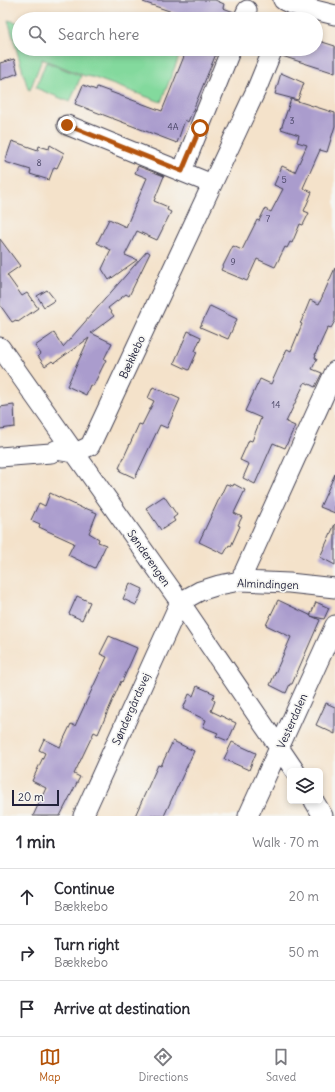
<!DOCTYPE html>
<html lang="en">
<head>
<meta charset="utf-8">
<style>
	:root { --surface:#fff; --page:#f2f2f3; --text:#2b2b33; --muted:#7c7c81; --line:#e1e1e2; --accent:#b45309 }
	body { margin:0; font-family:Delius,sans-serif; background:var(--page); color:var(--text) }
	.controls { position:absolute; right:12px; bottom:12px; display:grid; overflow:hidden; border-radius:6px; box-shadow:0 2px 6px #0003 }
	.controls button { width:36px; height:36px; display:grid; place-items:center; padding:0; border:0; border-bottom:1px solid var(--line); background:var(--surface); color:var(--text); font:20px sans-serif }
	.scale { position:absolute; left:12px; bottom:10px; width:47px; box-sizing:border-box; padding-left:4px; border:2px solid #22223b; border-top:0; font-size:11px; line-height:14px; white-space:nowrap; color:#22223b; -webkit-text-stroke:3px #f6f6f2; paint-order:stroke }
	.stop { position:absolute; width:12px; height:12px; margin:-9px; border:3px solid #b45309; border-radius:50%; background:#fff }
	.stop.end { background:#b45309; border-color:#fff; box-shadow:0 1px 4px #0008 }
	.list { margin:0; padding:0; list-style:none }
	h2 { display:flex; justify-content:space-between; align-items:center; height:52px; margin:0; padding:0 16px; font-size:17px }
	h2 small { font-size:13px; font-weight:400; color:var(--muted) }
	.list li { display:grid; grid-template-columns:26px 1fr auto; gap:12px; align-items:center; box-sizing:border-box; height:56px; padding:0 16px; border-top:1px solid var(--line) }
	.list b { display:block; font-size:15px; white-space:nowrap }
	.list p { margin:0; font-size:13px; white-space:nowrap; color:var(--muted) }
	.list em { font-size:13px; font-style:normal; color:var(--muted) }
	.icon { flex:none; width:22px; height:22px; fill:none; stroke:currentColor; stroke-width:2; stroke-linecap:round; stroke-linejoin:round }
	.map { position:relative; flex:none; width:335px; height:816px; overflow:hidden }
	.search { position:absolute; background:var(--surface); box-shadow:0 2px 6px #0003; left:12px; right:12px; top:12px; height:44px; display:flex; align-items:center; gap:10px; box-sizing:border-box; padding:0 14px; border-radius:22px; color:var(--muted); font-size:15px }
	.sheet { height:220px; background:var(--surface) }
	nav { display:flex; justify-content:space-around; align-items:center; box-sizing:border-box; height:56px; border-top:1px solid var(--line); background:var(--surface); font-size:11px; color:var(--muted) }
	nav a { display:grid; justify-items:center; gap:2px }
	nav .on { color:var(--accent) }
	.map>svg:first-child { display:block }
	.green { fill:#83d99d; stroke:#527e6c }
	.building { fill:#aa9ccd }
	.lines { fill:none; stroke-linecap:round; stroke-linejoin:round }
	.minor-casing { stroke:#423f50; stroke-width:21 }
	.minor { stroke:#fff; stroke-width:19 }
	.route { stroke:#b45309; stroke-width:5 }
	.labels { text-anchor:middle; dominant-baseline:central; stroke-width:3.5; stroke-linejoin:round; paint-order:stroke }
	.number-label { font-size:9px; fill:#444060 }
	.street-label { font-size:11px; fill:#22223b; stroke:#f6f6f2 }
</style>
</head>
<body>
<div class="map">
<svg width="335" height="816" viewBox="0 0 335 816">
	<rect width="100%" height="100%" fill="#f6f6f2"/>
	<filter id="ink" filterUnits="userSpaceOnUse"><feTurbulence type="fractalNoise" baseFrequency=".025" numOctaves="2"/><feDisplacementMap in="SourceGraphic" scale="8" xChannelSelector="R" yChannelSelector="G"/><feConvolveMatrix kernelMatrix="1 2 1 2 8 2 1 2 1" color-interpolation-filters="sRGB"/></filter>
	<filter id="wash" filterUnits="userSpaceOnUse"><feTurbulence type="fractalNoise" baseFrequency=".012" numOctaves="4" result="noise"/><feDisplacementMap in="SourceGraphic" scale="16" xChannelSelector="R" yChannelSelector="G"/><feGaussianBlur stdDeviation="0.9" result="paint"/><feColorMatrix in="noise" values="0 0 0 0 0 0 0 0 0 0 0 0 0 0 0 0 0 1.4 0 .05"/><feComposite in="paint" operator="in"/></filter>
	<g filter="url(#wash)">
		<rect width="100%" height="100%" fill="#f4e2ca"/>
		<path class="green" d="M98 16H137L146 19H36Z
			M8 20 19 23V49H182L161 102 92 77 85 76 42 59 30 90 28 89Z
			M46 62 81 76 70 102 36 88Z"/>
		<g id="blocks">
			<path class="building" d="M144 0H215L224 4 223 8 234 12 232 19H187L180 16 181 15 143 2Z
				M316 40 335 46V73L282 56 284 49H316Z
				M187 49H218L188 122 185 120 177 143 75 104 83 85 96 90 97 87 162 111Z
				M14 59 18 73 0 80V63Z
				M281 73 304 83 298 100 275 94Z
				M291 99 335 113V126L327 152 320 150 303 188 312 192 304 211 309 213 303 225 300 224 292 243 290 242 287 248 285 247 275 267 257 259 247 281 221 270 233 246 242 250 257 220 259 221 265 209 271 212 283 189 274 185 282 166 295 172 307 145 297 142 299 135 281 129Z
				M12 141 38 150 39 146 49 149 50 145 64 153 57 168 54 167 49 180 30 174 31 170 5 162Z
				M138 166 164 176 154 201 168 207 167 210 171 212 157 240 137 231 125 255 137 260 109 280 102 269 111 250 97 243 109 219 126 227 147 178 135 173Z
				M0 239 20 266 7 275 22 296 27 293 38 308 18 322 16 320 12 322 0 305Z
				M147 251 150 253 129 296 126 294 108 308 114 316 91 333 112 343 104 359 106 360 93 386 90 385 86 395 67 386 89 338 54 363 52 361 45 366 38 356 41 354 35 346 54 333 63 347Z
				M335 268V321L331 328 328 327 315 355H316L315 358 317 359 312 369 322 373 315 387 305 382 286 422 295 426 285 448 273 443 255 484 243 478 249 464 240 460 249 440 252 441 261 418 245 411 260 379 271 384 287 349 291 351 302 324 300 323 301 322 310 300 319 304Z
				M47 290 55 300 44 307 37 296Z
				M210 306 237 319 228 339 200 327Z
				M188 331 201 337 195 351 197 352 189 370 174 363Z
				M153 387 180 399 167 428 160 425 135 478 120 471 121 469 119 468 139 424 142 425 154 401 148 398Z
				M14 405 15 427 0 429V407Z
				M335 474V513L320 507Z
				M226 484 233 486 234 484 245 490 234 513 242 517 238 525 240 526 231 546 229 545 224 554 199 542Z
				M50 493 84 509 85 508 97 513 89 533 99 539 98 542 106 545 95 568 68 555 74 543 39 527 40 524 31 520 39 503 45 506Z
				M164 496 177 515 173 518 175 521 161 530 146 508Z
				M335 524V565L320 557Z
				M130 583 143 589 136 605 123 599Z
				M77 596 90 602 82 620 69 614Z
				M278 600 320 620 292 684H290L286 693 270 685 291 637 266 625Z
				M316 602 329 608 324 619 310 616Z
				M109 636 137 648 122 682 121 681 98 734 94 732 74 774 80 777 60 816H33L46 788 32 781 45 753 39 750 44 739 60 747 71 724 75 726 107 657 100 654Z
				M197 686 215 694 212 699 215 701 211 711 236 723 228 741 216 736 218 733 203 727 206 720 183 709 189 694 193 696Z
				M326 703 335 707V734L316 725Z
				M173 741 194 751 164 816H135L158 765 161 766Z
				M232 742 256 753 249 770 224 759Z"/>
		</g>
	</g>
	<g filter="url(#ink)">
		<use href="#blocks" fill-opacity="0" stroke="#423f50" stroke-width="1"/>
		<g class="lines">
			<g class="minor-casing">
				<path id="minor" d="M283 0 291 4 335 15
					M243 19 247 10
					M67 125 212 184
					M182 171 231 49
					M0 347 180 602 295 771
					M0 457 51 453 56 450 75 453 90 446 257 88 273 49
					M240 581 335 371
					M314 801 323 816
					M83 816 180 602 200 591 219 585 240 581 289 583 335 588
					M248 816 335 625"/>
			</g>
			<use href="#minor" class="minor"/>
		</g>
	</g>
	<g class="lines" filter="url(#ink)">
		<path class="route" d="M67 125 182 171 200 128"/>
	</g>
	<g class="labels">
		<g class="number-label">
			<text x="292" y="120">3</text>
			<text x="173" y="126">4A</text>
			<text x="39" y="162">8</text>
			<text x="284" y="179">5</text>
			<text x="268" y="218">7</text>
			<text x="233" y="261">9</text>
			<text x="276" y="404">14</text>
		</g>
		<g class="street-label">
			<text transform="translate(132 357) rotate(-65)">Bækkebo</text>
			<text transform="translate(149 558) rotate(55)">Sønderengen</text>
			<text transform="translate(268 584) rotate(2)">Almindingen</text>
			<text transform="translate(131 709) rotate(-66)">Søndergårdsvej</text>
			<text transform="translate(292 721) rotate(-66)">Vesterdalen</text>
		</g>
	</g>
</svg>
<div class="controls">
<button><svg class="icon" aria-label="layers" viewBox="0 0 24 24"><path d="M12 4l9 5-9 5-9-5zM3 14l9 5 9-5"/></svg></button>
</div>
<div class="scale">20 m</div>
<div class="stop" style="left:200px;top:128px"></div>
<div class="stop end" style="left:67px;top:125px"></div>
<div class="search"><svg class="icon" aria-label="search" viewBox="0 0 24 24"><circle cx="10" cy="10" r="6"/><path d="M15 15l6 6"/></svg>Search here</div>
</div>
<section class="sheet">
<h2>1 min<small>Walk · 70 m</small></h2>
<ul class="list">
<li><svg class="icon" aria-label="ahead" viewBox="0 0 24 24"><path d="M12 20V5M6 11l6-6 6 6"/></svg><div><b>Continue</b><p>Bækkebo</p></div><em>20 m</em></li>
<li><svg class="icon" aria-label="right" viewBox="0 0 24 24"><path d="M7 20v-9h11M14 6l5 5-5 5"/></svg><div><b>Turn right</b><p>Bækkebo</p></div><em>50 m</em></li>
<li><svg class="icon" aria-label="arrive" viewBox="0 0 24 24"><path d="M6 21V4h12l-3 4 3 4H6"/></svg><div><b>Arrive at destination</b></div></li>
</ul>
</section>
<nav>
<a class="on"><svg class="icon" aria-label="map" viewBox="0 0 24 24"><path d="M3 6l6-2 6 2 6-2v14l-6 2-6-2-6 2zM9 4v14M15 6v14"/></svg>Map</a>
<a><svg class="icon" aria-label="directions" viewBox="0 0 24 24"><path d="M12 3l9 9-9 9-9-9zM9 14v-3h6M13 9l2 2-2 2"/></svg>Directions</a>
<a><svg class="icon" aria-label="saved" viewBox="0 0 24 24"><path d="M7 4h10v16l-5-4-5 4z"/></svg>Saved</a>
</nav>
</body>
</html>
